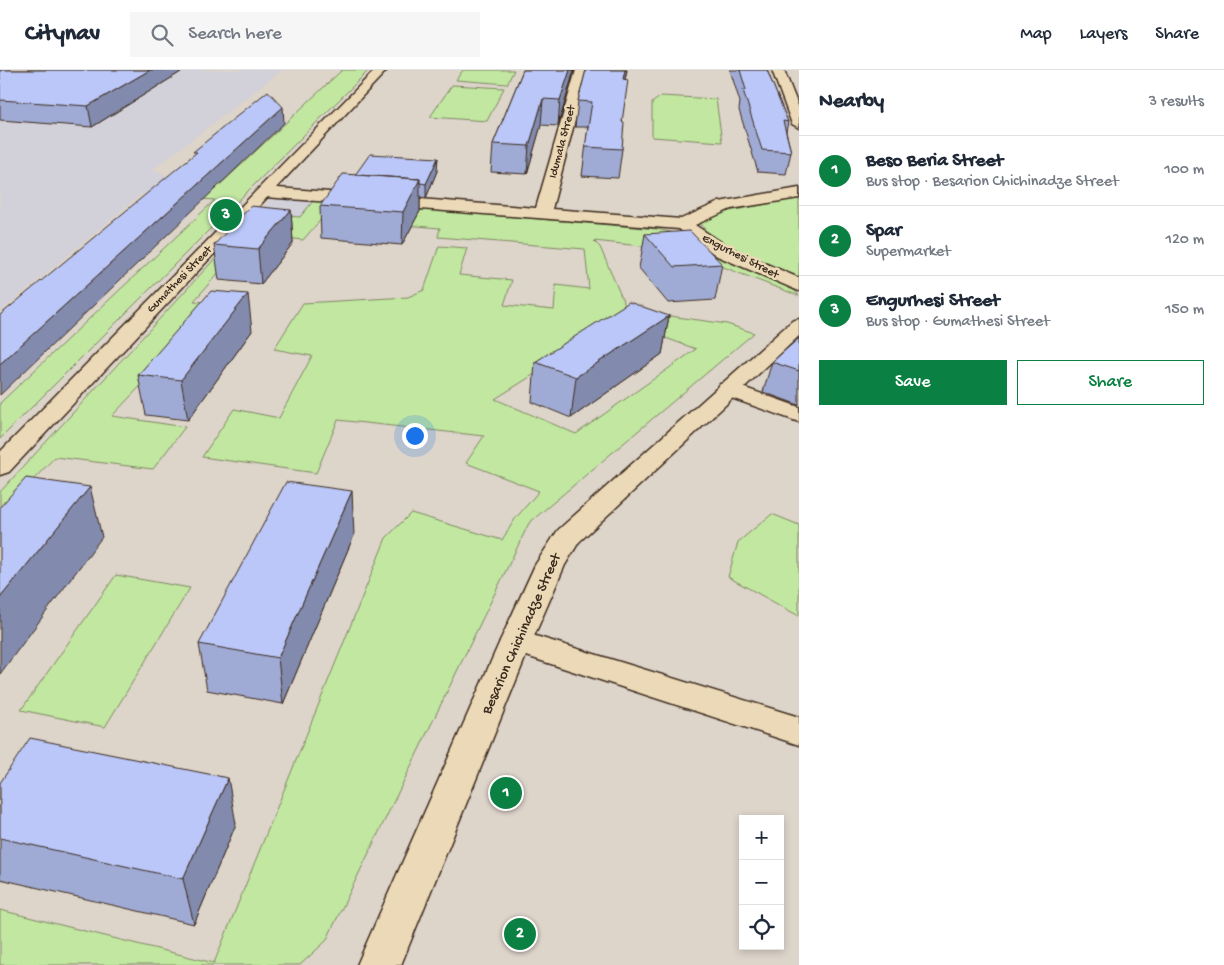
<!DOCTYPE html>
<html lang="en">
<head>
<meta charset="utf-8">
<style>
	:root { --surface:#fff; --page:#f6f6f7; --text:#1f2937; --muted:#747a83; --line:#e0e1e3; --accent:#0b8043 }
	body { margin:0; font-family:"Gochi Hand",sans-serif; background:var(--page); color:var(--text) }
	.controls { position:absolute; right:15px; bottom:15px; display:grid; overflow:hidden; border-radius:0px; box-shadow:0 2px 8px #0003 }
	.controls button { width:45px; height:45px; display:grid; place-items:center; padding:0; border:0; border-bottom:1px solid var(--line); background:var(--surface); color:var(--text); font:25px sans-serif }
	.you { position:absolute; left:414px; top:365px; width:18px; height:18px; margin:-12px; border:4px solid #fff; border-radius:50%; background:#1a73e8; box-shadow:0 0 0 8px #1a73e833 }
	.badge { display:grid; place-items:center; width:32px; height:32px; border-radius:50%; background:var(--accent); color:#fff; font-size:16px; font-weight:700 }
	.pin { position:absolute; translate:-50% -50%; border:2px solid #fff; box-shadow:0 1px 5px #0006 }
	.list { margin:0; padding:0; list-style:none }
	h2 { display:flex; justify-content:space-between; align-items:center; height:65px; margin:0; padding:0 20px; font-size:21px }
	h2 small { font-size:16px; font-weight:400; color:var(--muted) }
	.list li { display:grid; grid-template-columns:32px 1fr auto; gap:15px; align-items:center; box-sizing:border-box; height:70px; padding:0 20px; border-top:1px solid var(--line) }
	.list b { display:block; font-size:19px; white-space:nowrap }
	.list p { margin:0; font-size:16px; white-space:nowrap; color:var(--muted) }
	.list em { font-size:16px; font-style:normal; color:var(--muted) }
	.actions { display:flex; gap:10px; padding:15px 20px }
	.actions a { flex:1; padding:11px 0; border:1px solid var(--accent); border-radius:0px; text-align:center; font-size:18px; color:var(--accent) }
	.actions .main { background:var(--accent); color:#fff }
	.icon { flex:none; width:28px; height:28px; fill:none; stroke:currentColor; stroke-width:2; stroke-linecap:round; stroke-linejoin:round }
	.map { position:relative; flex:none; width:799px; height:895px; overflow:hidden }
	header { display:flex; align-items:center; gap:30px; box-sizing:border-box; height:70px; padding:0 25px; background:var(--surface); border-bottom:1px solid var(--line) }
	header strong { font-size:24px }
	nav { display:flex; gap:28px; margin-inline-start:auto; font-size:18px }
	.search { width:350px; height:45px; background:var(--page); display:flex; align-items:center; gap:12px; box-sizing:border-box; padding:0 18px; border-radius:0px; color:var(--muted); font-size:19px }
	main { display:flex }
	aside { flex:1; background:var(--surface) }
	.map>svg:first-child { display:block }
	.built { fill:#d2d0d8 }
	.green { fill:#c1e7a1; stroke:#7e8860; fill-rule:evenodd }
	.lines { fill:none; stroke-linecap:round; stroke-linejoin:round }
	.street-casing { stroke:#3b2a1e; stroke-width:3 }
	.secondary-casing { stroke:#3b2a1e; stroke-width:3 }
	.street { fill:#ecd9b7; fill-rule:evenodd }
	.secondary { fill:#ecd9b7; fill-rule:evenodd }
	.wall { fill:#a0abd5; stroke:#3b2a1e }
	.shaded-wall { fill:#828bae; stroke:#3b2a1e }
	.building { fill:#bac7f8; stroke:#3b2a1e }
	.labels { text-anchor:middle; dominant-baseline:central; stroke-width:5; stroke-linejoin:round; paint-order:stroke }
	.far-street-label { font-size:12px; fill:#3b2a1e; stroke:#ecd9b7 }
	.street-label { font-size:15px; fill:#3b2a1e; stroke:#ecd9b7 }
</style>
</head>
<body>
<header>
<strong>Citynav</strong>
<div class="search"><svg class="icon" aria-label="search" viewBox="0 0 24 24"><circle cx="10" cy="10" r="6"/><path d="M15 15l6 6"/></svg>Search here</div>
<nav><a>Map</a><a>Layers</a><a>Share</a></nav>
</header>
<main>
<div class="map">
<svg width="799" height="895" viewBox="0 0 799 895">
	<rect width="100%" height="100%" fill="#ddd4ca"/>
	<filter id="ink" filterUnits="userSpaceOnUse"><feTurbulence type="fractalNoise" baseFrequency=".02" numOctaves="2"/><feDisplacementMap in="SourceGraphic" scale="10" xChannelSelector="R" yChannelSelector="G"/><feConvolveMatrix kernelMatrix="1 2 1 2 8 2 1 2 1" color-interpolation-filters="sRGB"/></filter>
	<g filter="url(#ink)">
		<path class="built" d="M0 0H282L152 100 177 109 156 125 141 124 0 242Z
			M272 127 314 130 300 147 258 143Z"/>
		<path class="green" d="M342 0H369L0 369V333L215 130 156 125 177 109 223 112Z
			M463 0H514L507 14 456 10Z
			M452 15 504 18 487 51 430 47Z
			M661 26 716 29 722 72 652 67V33Z
			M799 128V211L708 165 701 153 719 143Z
			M314 130 657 159 675 163 794 220 799 226 679 180 594 171 600 177 627 240 727 254 754 263 529 453 326 871 300 895H0V840L214 893 386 468 411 443 502 470 515 449 539 421 466 393 484 366 338 350 316 403 202 387 234 339 279 348 312 286 274 279 303 233 408 227 424 220 439 176 467 178 459 205 512 210 504 235 554 240 556 215 589 219 585 179 438 167 440 158 322 148 303 170 252 164 194 231 218 234 112 346 185 357 153 399 55 387 6 438 0 478V422L257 143 300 147ZM619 251 696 279 576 364 495 329Z
			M772 444 799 455V546L728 507 738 472Z
			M116 505 190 518 105 657 21 640Z"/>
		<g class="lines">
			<g class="street-casing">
				<path id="street" d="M576 0H588L552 139 681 149 719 132 799 118V128L731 139 695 155 730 178 799 208V221L717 186 679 159 265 127 257 122 265 117 536 138Z
					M772 0H784L799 38V58L792 54Z
					M728 312 799 337V352L720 324 717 319 720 314Z
					M516 560 799 647V675L505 579 500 571 505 563Z"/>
			</g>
			<g class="secondary-casing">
				<path id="secondary" d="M375 0H387L9 402 0 405V382Z
					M799 249V266L579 472 565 495 532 571 401 895H357L500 571 535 495 558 460 792 251Z"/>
			</g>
			<use href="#street" class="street"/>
			<use href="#secondary" class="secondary"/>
		</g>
		<path class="wall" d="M0 0H184L92 57 0 50Z
			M523 0H574L558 56 541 55 527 104 491 102 493 74Z
			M586 0H627L625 10 622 52V79L618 108 582 106 588 57H575L578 31Z
			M730 0H767L788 52 786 62 791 82 786 104 758 102 739 40 740 32Z
			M437 101 426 128 420 127V141L402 175 321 168 320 136 355 105Z
			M291 140 293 173 261 214 219 210 214 175Z
			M645 164 722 194 715 230 668 233 639 198Z
			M669 246 662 284 571 348 532 332 535 292Z
			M252 261 188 350 146 345 138 305Z
			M799 268V335L763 322 772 292Z
			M354 465 283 634 207 620 199 574Z
			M0 713 236 754 194 854 0 809Z"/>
		<path class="shaded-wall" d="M150 0H184L92 57 88 36Z
			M570 0H574L558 56 560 30Z
			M625 0H627L620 34 623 9Z
			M543 29 541 55 527 104 529 76Z
			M283 37 284 53 0 325V294Z
			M438 88 437 101 426 128V114Z
			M420 109V141L402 175 403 142Z
			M291 140 293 173 261 214 258 179Z
			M248 224 252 261 188 350 181 310Z
			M669 246 662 284 571 348 576 307Z
			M90 417 102 467 0 604V528Z
			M352 421 354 465 283 634 278 588Z
			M228 708 236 754 194 854 183 809Z"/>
		<path class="building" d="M0 0H150L88 36 0 30Z
			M523 0H570L560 30 543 29 529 76 493 74Z
			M586 0H625L623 9 628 10 622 52H624L622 79 585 77 592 32 578 31Z
			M740 0H767L788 52 783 51 791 82 762 80 743 20H746Z
			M268 21 283 37 0 294V245L197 82H193Z
			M370 84 438 88 426 114 420 113V109L355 105Z
			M343 104 420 109 403 142 320 136Z
			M251 136 291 140 258 179 214 175Z
			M690 161 722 194 674 197 645 164Z
			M211 221 248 224 181 310 138 305Z
			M629 232 669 246 576 307 535 292Z
			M799 268V301L772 292Z
			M26 408 90 417 0 528V437Z
			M286 412 352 421 278 588 199 574Z
			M30 668 228 708 183 809 0 768V713Z"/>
	</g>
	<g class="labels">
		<g class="far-street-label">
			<text transform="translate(563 72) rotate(-75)">Idumala Street</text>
			<text transform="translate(740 187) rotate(27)">Engurhesi Street</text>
			<text transform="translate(180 210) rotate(-46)">Gumathesi Street</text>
		</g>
		<g class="street-label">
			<text transform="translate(522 564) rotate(-66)">Besarion Chichinadze Street</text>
		</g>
	</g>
</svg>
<div class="controls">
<button>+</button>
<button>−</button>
<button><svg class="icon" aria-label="locate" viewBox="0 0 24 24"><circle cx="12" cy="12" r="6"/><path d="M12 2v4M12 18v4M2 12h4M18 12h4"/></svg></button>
</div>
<div class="you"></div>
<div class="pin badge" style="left:506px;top:723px">1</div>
<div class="pin badge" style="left:520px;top:864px">2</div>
<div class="pin badge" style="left:226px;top:145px">3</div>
</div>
<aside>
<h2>Nearby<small>3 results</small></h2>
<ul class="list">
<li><span class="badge">1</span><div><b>Beso Beria Street</b><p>Bus stop · Besarion Chichinadze Street</p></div><em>100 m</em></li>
<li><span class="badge">2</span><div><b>Spar</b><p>Supermarket</p></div><em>120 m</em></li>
<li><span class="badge">3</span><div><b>Engurhesi Street</b><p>Bus stop · Gumathesi Street</p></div><em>150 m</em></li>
</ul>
<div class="actions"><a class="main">Save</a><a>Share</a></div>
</aside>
</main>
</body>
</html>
